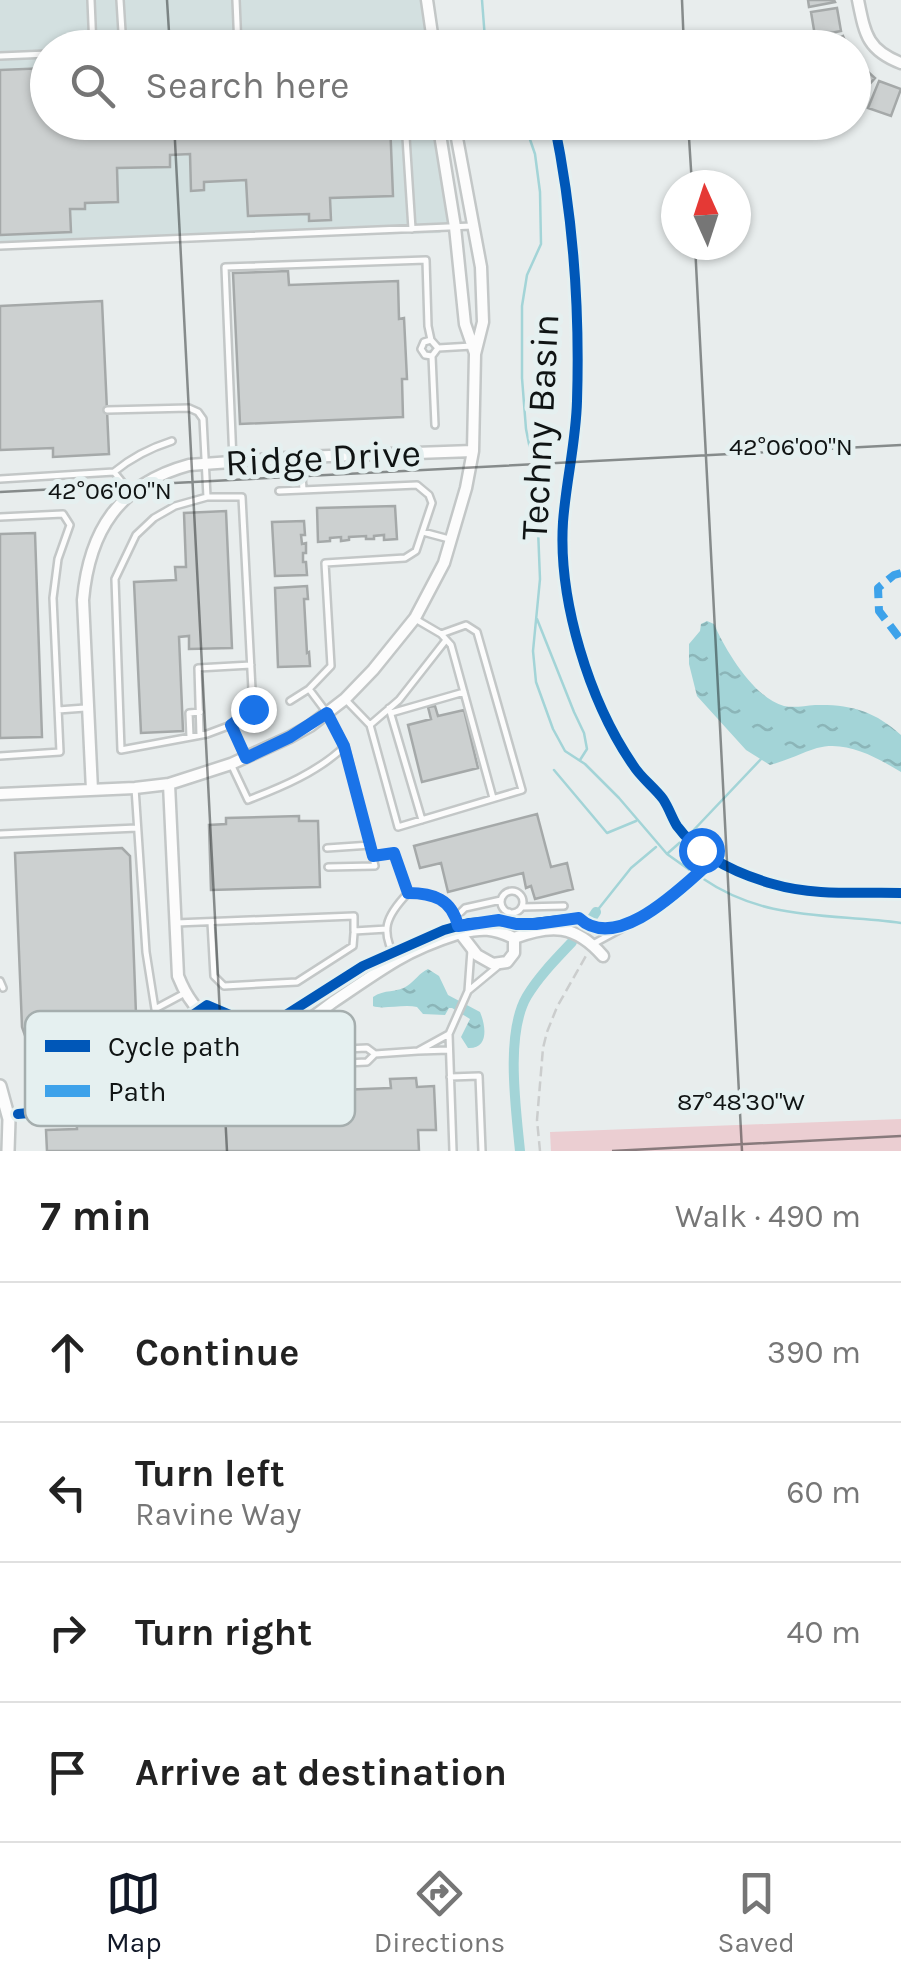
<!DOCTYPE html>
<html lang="en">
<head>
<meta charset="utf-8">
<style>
	:root { --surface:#fff; --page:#f6f6f6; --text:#222; --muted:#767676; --line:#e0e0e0; --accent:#111827 }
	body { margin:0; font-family:Karla,sans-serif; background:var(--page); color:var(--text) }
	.compass { position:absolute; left:661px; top:170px; width:90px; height:90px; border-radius:50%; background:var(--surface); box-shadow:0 2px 8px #0004; rotate:357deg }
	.stop { position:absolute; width:30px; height:30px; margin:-22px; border:8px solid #1a73e8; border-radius:50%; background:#fff }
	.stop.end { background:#1a73e8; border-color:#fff; box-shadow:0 2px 10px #0008 }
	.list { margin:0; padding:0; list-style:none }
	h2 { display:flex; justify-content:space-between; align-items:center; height:130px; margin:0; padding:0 40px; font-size:42px }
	h2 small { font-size:32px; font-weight:400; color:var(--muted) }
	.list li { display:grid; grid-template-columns:65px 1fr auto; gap:30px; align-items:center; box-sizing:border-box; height:140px; padding:0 40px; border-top:2px solid var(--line) }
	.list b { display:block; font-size:38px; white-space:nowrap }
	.list p { margin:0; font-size:32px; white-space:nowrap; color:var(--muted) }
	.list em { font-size:32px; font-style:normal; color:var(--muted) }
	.icon { flex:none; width:55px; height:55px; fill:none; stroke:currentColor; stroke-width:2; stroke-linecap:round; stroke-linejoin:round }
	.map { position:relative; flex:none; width:901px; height:1151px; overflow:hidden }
	.search { position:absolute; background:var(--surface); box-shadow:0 2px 8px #0004; left:30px; right:30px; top:30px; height:110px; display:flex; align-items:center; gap:25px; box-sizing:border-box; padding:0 35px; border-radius:55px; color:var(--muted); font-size:38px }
	.sheet { height:690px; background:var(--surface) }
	nav { display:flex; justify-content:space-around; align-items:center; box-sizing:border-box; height:140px; border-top:2px solid var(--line); background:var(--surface); font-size:28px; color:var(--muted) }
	nav a { display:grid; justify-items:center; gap:5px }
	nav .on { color:var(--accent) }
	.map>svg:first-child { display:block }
	.built { fill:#d3e0e0 }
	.grass { fill:#ebced2 }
	.water { fill:url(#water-ripples) }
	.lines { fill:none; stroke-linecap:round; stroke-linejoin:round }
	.stream { stroke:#a3d4d7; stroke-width:2.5 }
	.canal { stroke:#a3d4d7; stroke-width:10 }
	.building { fill:#ccd0d0; stroke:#a5a9a9; stroke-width:2.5 }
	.service-casing { stroke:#c3c7c7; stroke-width:10 }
	.minor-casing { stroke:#c3c7c7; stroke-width:15 }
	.tertiary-casing { stroke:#c3c7c7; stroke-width:16 }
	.path { stroke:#cbcdcd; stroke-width:2.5; stroke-dasharray:10 5; stroke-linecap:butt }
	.service { stroke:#fcfcfc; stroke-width:5 }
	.minor { stroke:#fcfcfc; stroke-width:10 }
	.tertiary { stroke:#fcfcfc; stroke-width:11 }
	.quiet { stroke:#3da2ea; stroke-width:8; stroke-dasharray:15 8; stroke-linecap:butt }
	.cycleway-casing { stroke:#e5f0f0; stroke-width:16 }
	.cycleway { stroke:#0057b8; stroke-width:10 }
	.route { stroke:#1a73e8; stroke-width:12 }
	.ticks { fill:none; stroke:#101414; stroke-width:2.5; stroke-opacity:0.45 }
	.labels { text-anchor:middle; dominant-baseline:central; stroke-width:10; stroke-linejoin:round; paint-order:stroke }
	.street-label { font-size:38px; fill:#101414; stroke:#e5f0f0 }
	.key { fill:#e5f0f0; stroke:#a5aeae; stroke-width:2.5 }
	.key-label { font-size:28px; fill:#101414 }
	.ticks-label { font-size:25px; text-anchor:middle; fill:#101414; stroke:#e5f0f0; stroke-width:10; stroke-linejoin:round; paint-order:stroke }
</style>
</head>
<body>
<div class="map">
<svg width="901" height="1151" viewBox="0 0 901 1151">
	<defs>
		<pattern id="water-ripples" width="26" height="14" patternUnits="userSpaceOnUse" patternTransform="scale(2.5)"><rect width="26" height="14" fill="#a3d4d7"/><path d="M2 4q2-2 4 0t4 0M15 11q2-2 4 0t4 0" fill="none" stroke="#8bb5b8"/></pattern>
	</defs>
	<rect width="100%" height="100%" fill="#e8eded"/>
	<path class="built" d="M0 0H421L429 47 48 48V122L433 123 449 225 440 233 0 245Z"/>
	<path class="grass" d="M901 1119V1151H551L550 1132Z"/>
	<path class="water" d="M707 621 714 624C725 650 755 699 784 706 794 708 804 706 815 705 850 704 875 711 901 735V772C876 757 846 740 817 748 801 753 786 761 770 765L746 750 697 696 689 664V644L700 631 701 624Z
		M428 969 439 976 448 995 480 1012C486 1026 489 1049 468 1048L461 1037 470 1019 452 1008H449L445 1015 423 1014 417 1007C403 1004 382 1010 373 1006V997C384 989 397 993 407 986 415 981 419 973 428 969Z"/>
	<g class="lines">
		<path class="stream" d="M482 0 485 39 488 48
			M524 122 535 154 540 192 541 244 527 275 522 306V378L526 429 536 479 540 579 533 651 536 682 553 729 565 751 585 764 619 798 667 854 691 871
			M537 619 574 712 584 733 587 749 580 760
			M554 770 607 833 636 821
			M689 835 762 758
			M668 853 685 838
			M702 878C766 922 829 913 901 923
			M596 912 631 868 656 847"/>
		<path class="canal" d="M592 918 596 912
			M520 1151C516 1109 505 1033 527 996 539 976 556 959 572 942"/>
	</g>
	<path class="building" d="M808 0H834L835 2 809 7Z
		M837 8 841 31 815 36 811 12Z
		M843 36 848 48H819Z
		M857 62 875 78 857 98 854 95V66Z
		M48 68V122H390L393 196 330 198 331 220 309 221V214L248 216 246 180 204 182V190L191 191 190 154 170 155V167L117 168 118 202 85 203V209H70L71 232 0 235V70Z
		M879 81 901 89 891 116 868 108Z
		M288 271 289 285 398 281 399 319 404 318 407 379H402L403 417 240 424 233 273Z
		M102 301 109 454 53 457V448L0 450V306Z
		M395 506 397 539 384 540V535L374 536V539H366V536L349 537V540L341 541V537L330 538V541L318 542 317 508Z
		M226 511 232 648 189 649V636L179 637 183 731 141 733 134 582 176 580 175 567H186L184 513Z
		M304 521 305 535H301L302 544 306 543V553H303V562H306L307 575 275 576 272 522Z
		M35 533 42 737 0 738V534Z
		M307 586 308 599H304L307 653 309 652 310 666 278 667 275 588Z
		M435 706 438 716 464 710 478 768 422 782 408 725 431 719 428 707Z
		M537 814 551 867 567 863 573 889 535 899 531 886 526 888 523 873 448 892 441 863 420 868 414 846Z
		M299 816V821H318L320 887 211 890 209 825 226 824V818Z
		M122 848 130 856 136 1014 116 1020 124 1041 47 1098 22 1027 15 853Z
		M416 1078 417 1087 434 1086 436 1130H418L419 1151H47L46 1130 77 1129 76 1111 341 1100 340 1090 391 1088 390 1079Z"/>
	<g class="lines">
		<g class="service-casing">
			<path id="service" d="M91 0 93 48
				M120 0 123 48
				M236 0 238 48
				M0 56 48 54
				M405 122 412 229
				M0 246 472 226
				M438 348 431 340 424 342 421 349 425 355 432 356 438 348 472 346
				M432 356 435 425
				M107 410 189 408 198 412 203 419 207 497H242L253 709 231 725 245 755
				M301 458 303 490
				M233 461 225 267 426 260 428 326 431 340
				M114 472C132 457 150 448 172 441
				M0 479 114 472 131 493
				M279 491 417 485 429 495 432 503 416 551 405 558 325 563 331 666 309 689
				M207 497 175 506 154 518 136 535 115 579 121 750 207 734 231 725
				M0 517 63 514 70 525 58 559 53 598 60 752 0 756
				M423 532 449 539
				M417 620 441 634 451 645 493 798
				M345 699 370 725 399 700 446 640
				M290 701 309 689 327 713 345 746 375 866 328 867
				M389 708 422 820
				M58 710 85 708
				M391 713 464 692
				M370 725 398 827 522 790 477 632 466 625 441 634
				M200 735 198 668 251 665
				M190 737 189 713 200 712
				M231 764 248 800C282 787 318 772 345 746
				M135 788 146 952 155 1009 185 993
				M0 834 137 828
				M327 848 371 845
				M373 855 394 853 408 893
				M501 902a11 11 0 1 1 22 0a11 11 0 1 1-22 0Z
				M522 907 564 906
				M456 917 465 908 501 900
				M211 922 214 976 224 986 297 982 353 946 354 933
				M176 923 354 916V931L387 929
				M500 931 509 912
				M593 944 652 912
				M471 950 468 991 497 967
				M397 960C379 931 386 916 408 893 440 893 452 900 460 933
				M0 981 3 988
				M449 1034 418 1051 449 1050
				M375 1054 367 1048 323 1050 319 1056 324 1064 367 1062 375 1054 418 1051
				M450 1077 479 1076 482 1151
				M453 1151 449 1034 468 991"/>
		</g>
		<g class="minor-casing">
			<path id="minor" d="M427 0 434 48
				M858 0C865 34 867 50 901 63
				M438 122 455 227 465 324 475 353
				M169 784 178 976C198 1027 243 1050 295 1028 308 1022 321 1011 333 1002 354 988 375 973 397 960 417 948 438 940 460 933L477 955 493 964 507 962 514 953V938C492 928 483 928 460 933
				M92 790 83 600C89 531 119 484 189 465L301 457 473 451
				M0 794 135 788 169 784 231 764 290 737 310 726 345 699 373 670 415 618 444 563 466 488 473 451 475 354 483 322 481 267 454 122
				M514 938C551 924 575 924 603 956"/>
		</g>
		<g class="tertiary-casing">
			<path id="tertiary" d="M0 1086 9 1119 8 1151"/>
		</g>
		<path class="path" d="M540 1151 537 1120 543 1048 547 1032 557 1007 587 954"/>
		<use href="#service" class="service"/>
		<use href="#minor" class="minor"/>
		<use href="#tertiary" class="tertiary"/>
		<path class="quiet" d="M901 573 894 575 878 588 879 611 901 640"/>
		<g class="cycleway-casing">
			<path id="cycleway" d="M554 122C573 214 580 307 577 401 576 442 566 481 563 522 558 600 589 701 633 765 641 778 654 787 663 799 669 808 672 818 677 826 699 856 738 874 773 884 813 896 859 892 901 893
				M18 1114C65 1112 91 1073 128 1050 143 1040 160 1031 176 1022L184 1021 207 1005 235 1017 278 1020 363 966 444 930 469 923 499 921 524 924 579 918C617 953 687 885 713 859"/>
		</g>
		<use href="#cycleway" class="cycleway"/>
	</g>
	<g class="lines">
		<path class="route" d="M253 709 231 725 246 758 290 737 327 713 344 746 373 856 394 853 408 893C433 893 452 899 458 926L499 920 516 924H536L579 918C616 953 679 890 706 866L712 858 701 850"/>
	</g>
	<path class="ticks" d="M167 0 170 48M682 0 684 48M174 122 227 1151M688 122 692 185M695 245 742 1151M0 492 901 445M612 1151 901 1136"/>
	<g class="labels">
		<g class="street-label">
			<text transform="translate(540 427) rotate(-87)">Techny Basin</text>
			<text transform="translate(323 458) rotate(-3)">Ridge Drive</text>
		</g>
	</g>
	<rect x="25" y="1011" width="330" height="115" rx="15" class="key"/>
	<rect x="45" y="1040" width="45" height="12" fill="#0057b8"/>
	<rect x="45" y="1085" width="45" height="12" fill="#3da2ea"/>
	<g class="key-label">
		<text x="108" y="1056">Cycle path</text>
		<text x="108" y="1101">Path</text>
	</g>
	<g class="ticks-label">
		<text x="791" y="455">42°06'00"N</text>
		<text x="110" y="499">42°06'00"N</text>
		<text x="741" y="1110">87°48'30"W</text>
	</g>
</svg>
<svg class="compass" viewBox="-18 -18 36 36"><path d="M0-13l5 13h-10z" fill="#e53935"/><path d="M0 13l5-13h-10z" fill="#767676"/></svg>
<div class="stop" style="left:701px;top:850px"></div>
<div class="stop end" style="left:253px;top:709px"></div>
<div class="search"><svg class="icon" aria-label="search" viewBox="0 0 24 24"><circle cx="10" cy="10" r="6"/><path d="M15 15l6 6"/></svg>Search here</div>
</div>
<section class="sheet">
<h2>7 min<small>Walk · 490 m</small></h2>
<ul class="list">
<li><svg class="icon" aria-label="ahead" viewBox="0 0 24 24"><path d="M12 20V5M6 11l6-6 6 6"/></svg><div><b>Continue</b></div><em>390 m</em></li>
<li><svg class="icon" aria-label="left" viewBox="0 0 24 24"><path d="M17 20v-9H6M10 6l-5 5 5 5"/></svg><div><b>Turn left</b><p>Ravine Way</p></div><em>60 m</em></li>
<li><svg class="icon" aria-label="right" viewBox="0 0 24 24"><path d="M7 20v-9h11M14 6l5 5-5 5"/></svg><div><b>Turn right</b></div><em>40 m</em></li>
<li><svg class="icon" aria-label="arrive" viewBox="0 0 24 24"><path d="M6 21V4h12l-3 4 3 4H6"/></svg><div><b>Arrive at destination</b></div></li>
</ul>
</section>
<nav>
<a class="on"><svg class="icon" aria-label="map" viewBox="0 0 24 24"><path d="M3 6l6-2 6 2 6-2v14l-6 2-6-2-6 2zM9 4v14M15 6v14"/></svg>Map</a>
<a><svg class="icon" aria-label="directions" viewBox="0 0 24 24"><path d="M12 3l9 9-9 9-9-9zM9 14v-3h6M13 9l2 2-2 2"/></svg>Directions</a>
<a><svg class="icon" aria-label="saved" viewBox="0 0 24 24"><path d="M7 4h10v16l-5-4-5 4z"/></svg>Saved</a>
</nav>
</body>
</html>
